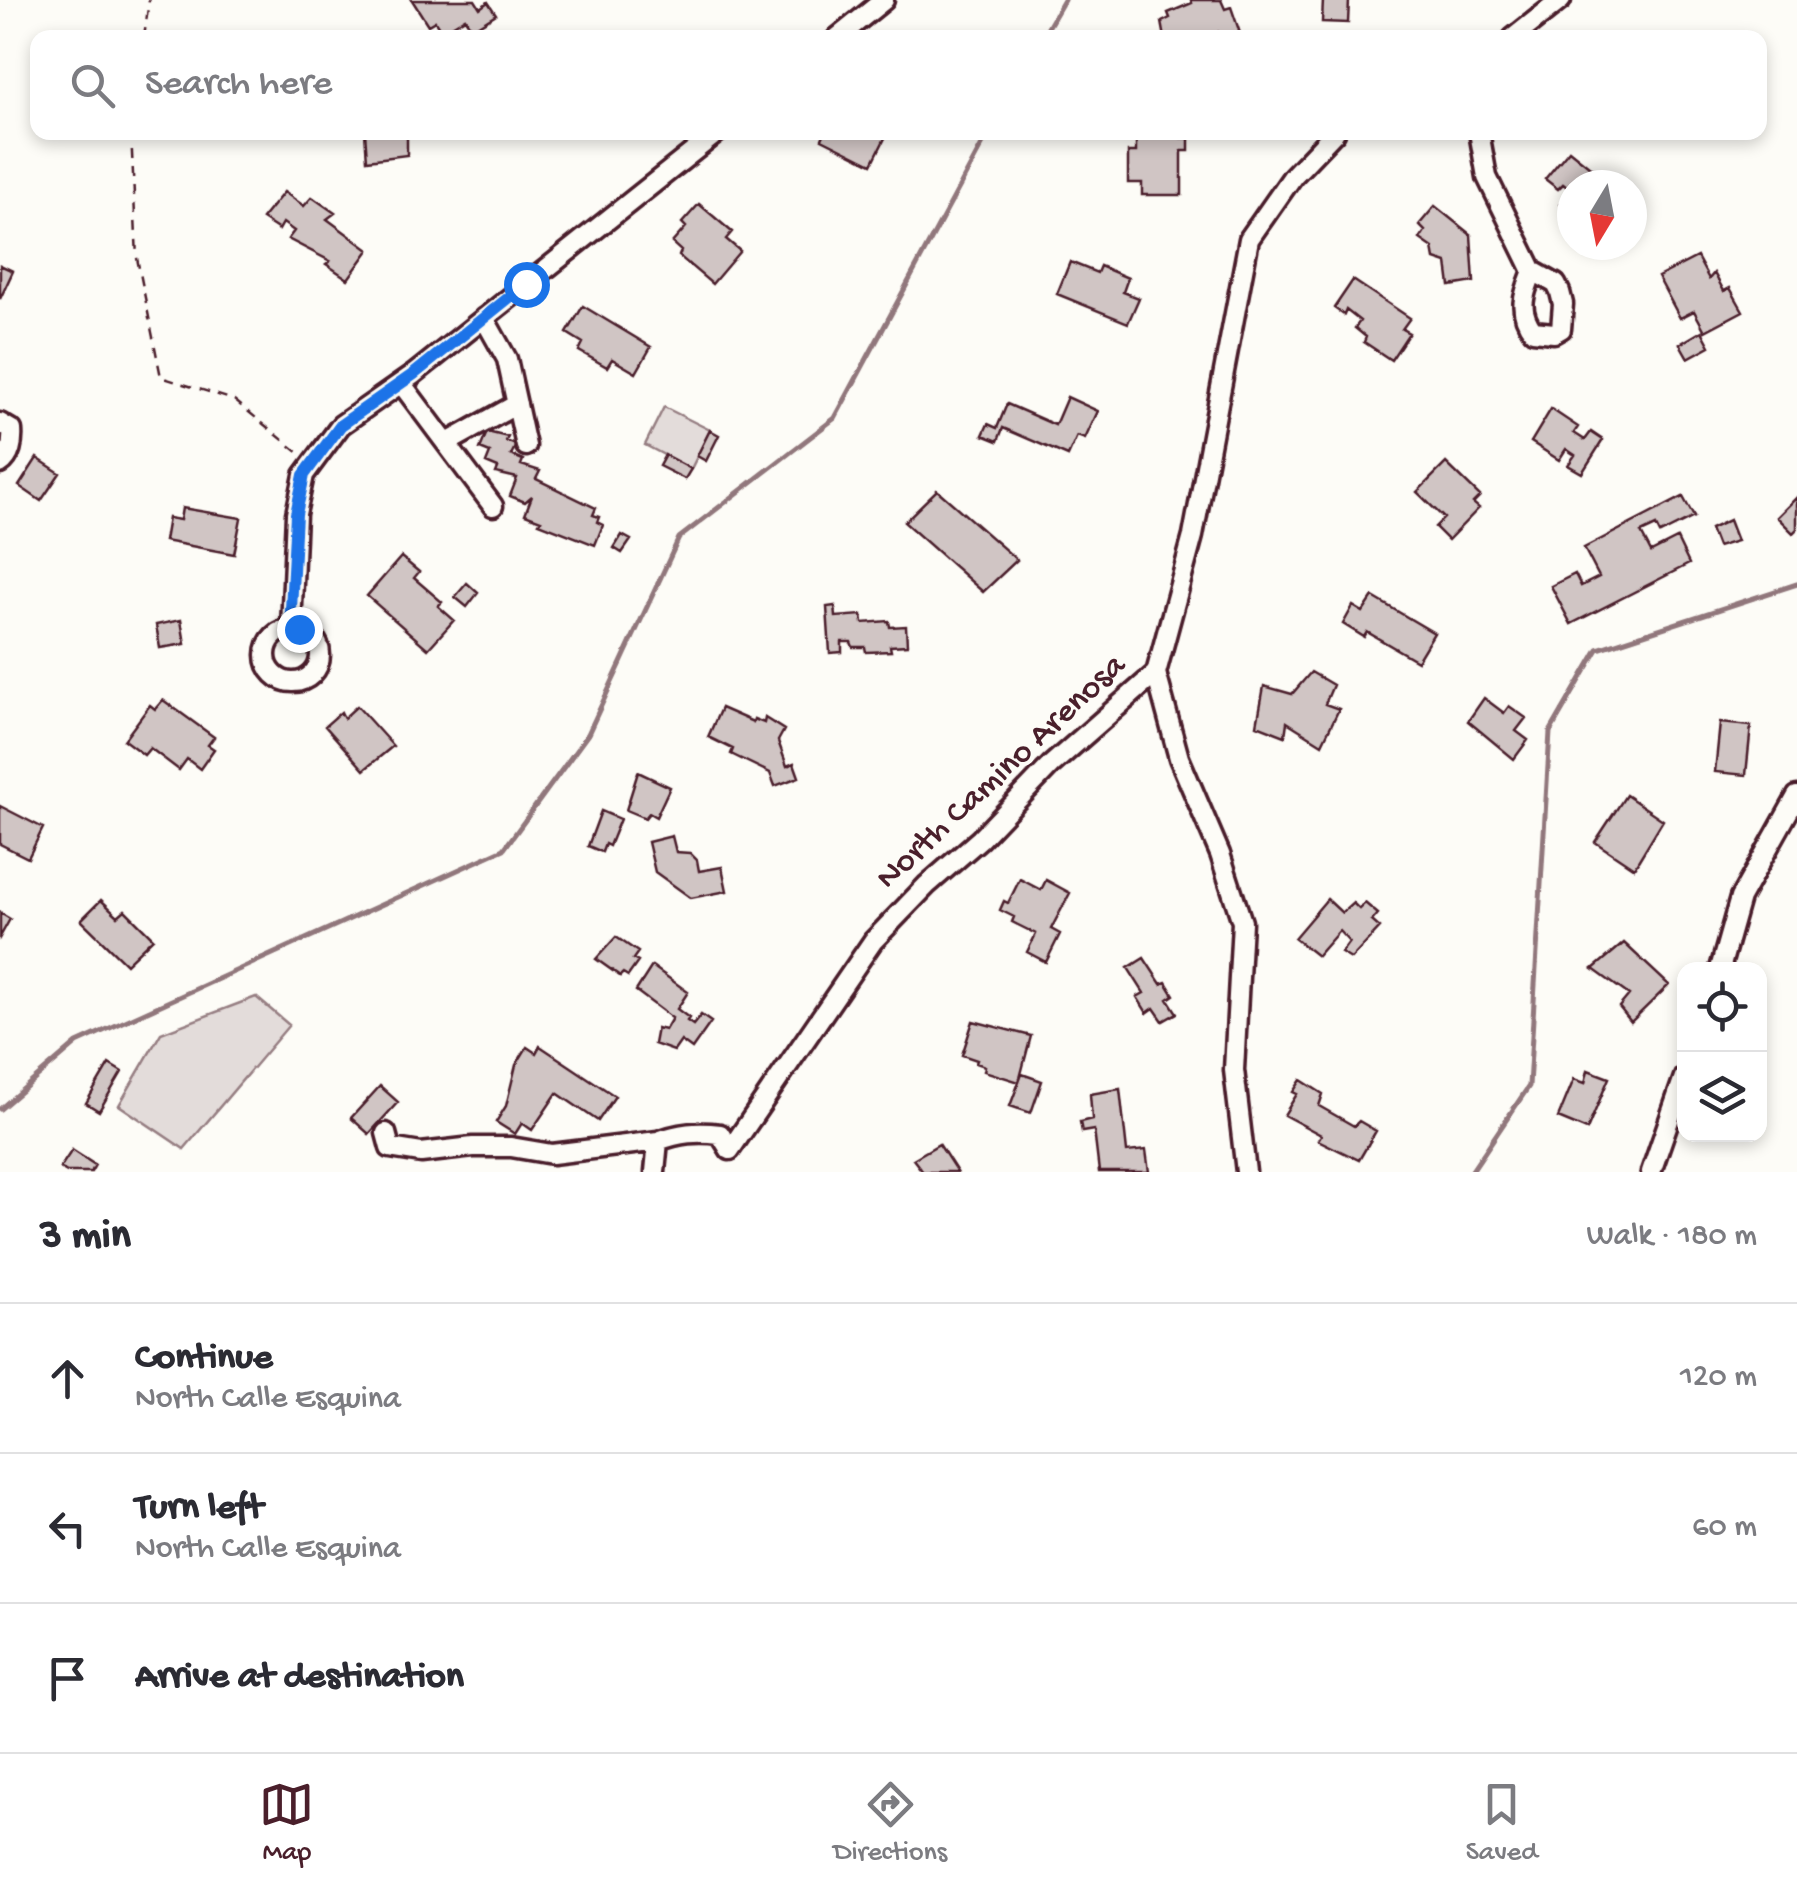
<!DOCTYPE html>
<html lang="en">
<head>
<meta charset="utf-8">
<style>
	:root { --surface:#fff; --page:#f2f2f3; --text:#2b2b33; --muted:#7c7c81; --line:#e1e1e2; --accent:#4a1f2b }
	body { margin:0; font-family:"Gochi Hand",sans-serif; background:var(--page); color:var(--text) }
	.controls { position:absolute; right:30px; bottom:30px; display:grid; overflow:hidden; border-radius:20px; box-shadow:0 5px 15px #0003 }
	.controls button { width:90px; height:90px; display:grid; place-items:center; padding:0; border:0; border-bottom:2px solid var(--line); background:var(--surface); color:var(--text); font:50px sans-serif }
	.compass { position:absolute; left:1557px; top:170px; width:90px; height:90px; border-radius:50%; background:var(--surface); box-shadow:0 5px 15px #0003; rotate:190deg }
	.stop { position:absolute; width:30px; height:30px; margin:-22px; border:8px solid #1a73e8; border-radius:50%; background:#fff }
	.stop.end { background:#1a73e8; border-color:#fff; box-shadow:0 2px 10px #0008 }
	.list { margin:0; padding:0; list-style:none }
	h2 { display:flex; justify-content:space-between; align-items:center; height:130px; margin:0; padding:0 40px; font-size:42px }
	h2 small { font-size:32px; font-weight:400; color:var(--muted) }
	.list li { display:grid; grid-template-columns:65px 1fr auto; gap:30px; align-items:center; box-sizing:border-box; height:150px; padding:0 40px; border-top:2px solid var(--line) }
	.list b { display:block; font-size:38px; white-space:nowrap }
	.list p { margin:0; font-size:32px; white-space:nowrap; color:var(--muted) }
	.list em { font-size:32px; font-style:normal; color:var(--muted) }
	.icon { flex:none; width:55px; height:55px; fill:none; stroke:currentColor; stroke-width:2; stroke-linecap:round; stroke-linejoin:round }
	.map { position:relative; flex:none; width:1797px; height:1172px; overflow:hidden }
	.search { position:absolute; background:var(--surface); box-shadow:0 5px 15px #0003; left:30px; right:30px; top:30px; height:110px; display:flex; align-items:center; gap:25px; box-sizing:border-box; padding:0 35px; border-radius:20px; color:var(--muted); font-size:38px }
	.sheet { height:580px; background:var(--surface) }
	nav { display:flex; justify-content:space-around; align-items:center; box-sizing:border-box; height:140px; border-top:2px solid var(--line); background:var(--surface); font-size:28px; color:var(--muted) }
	nav a { display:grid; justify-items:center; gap:5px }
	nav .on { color:var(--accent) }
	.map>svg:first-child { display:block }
	.green { fill:#e3dcda; stroke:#967e82; stroke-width:2.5 }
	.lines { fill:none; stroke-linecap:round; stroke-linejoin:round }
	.stream { stroke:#91777b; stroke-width:5 }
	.building { fill:#d0c5c4; stroke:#4a1f2b; stroke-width:2.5 }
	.minor-casing { stroke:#4a1f2b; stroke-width:25 }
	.path { stroke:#4a1f2b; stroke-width:2.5; stroke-dasharray:10 8; stroke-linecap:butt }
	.minor { stroke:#fdfcf7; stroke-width:18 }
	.route { stroke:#1a73e8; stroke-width:12 }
	.labels { text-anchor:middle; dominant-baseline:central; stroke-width:8; stroke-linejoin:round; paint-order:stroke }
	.street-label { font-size:35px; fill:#4a1f2b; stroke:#fdfcf7 }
</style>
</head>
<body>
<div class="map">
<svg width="1797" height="1172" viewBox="0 0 1797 1172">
	<rect width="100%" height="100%" fill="#fdfcf7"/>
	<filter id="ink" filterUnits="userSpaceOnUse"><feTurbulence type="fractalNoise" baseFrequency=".01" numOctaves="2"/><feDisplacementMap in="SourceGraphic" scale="20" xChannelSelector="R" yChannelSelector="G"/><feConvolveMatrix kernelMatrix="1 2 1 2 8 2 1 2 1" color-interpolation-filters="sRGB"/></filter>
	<g filter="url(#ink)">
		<path class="green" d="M664 407 710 430 691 469 645 445Z
			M256 997 289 1025 184 1149 119 1105 161 1033Z"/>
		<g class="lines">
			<path class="stream" d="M1042 38 1064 0
				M0 1109 77 1043 504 849 588 734 679 538 835 418 989 132
				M1471 1172 1529 1086 1550 732 1598 649 1797 584"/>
		</g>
		<path class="building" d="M412 0H475L480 8 488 2 496 14 472 29 465 18 442 32 435 21 428 25Z
			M1191 0H1221L1225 9 1231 7 1240 33 1229 38H1220L1218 32 1205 38 1197 35 1196 38H1165L1162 22 1170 18 1168 13 1192 3Z
			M1323 0H1349L1348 23 1322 22Z
			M365 132 407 135V155L367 160Z
			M825 132H888L872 164 822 139Z
			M1154 132H1181V138H1189V151H1182V195H1142V183H1128V152H1136V135H1154Z
			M1569 150 1600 175 1592 185H1572V214L1560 204 1571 190 1563 184 1558 189 1545 179Z
			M284 192 304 206 312 197 335 213 327 219 369 250 348 279 326 264 330 261 288 239 294 231 283 223 279 230 262 219Z
			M699 204 732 232 726 239 740 251 712 284 679 256 681 251 672 243 686 227 682 223Z
			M1435 206 1471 235 1474 282 1450 286 1447 263 1435 259 1433 248 1420 239 1425 231 1419 225Z
			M1697 257 1709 279 1714 273 1724 291 1730 288 1743 311 1705 331 1694 311 1680 318 1658 277Z
			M1070 262 1097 273 1100 266 1128 278 1123 292 1139 298 1128 323 1057 294Z
			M0 265 13 271 0 299Z
			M1353 280 1410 318 1402 329 1409 333 1391 360 1364 342 1366 337 1355 328 1360 321 1346 310 1344 315 1334 308Z
			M583 306 651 347 636 373 612 359 607 367 579 351 583 343 567 333Z
			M1702 331 1710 346 1688 358 1680 344Z
			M1067 397 1098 411 1085 439 1077 436 1068 456 1003 428 998 441 983 435 988 424 997 428 1007 404 1055 425Z
			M1551 409 1578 427 1574 433 1585 440 1591 432 1603 440 1582 473 1568 465 1575 455 1566 449 1559 460 1531 442Z
			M710 430 719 435 706 461 697 456Z
			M487 432 508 437 506 441 516 445 511 455 523 460 521 465 540 471 536 479 596 508 593 515 599 517 597 522 603 525 595 545 539 523 541 520 525 514 532 496 525 502 510 496 517 478 496 473 498 468 486 463 490 453 480 449Z
			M665 455 691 469 685 479 659 466Z
			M37 458 60 473 41 501 19 486Z
			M1446 463 1480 496 1473 503 1479 508 1448 540 1435 527 1444 518 1417 492Z
			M937 490 1017 560 983 592 904 522Z
			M1683 497 1694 517 1660 534 1656 526 1641 533 1651 552 1677 539 1689 564 1571 624 1551 586 1575 574 1581 586 1599 577 1584 548Z
			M1797 497V529L1793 533 1777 517Z
			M182 508 241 518 234 554 164 541 168 518 180 520Z
			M1729 520 1737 541 1717 547 1710 529Z
			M622 535 631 540 622 553 614 548Z
			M401 557 419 572 414 578 442 602 438 606 454 620 428 649 367 596Z
			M467 583 478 593 467 607 455 597Z
			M1373 597 1434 633 1417 661 1367 632 1364 637 1343 624 1353 606 1363 612Z
			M835 606 836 617 862 615 863 623 889 621 890 627 906 626 907 645 890 646 891 651 866 652 865 647H853L851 642H842V652L830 653 827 607Z
			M181 620 185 644 160 648 156 625Z
			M1311 672 1333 685 1325 704 1339 709 1322 744 1287 722 1285 736 1257 725 1264 686 1292 694Z
			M1484 698 1504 713 1509 706 1526 718 1516 731 1528 740 1514 759 1468 721Z
			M163 700 214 737 208 745 214 749 200 769 187 759 179 770 150 748 144 755 124 740 150 705 155 709Z
			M357 706 393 746 364 770 325 726 341 712 344 718Z
			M721 708 753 722 754 719 764 723 765 718 784 730 778 741 787 766 794 763 799 777 775 786 770 773 731 754 733 749 708 737Z
			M1720 723 1751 726 1746 775 1715 772Z
			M638 772 670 787 656 817 649 813 645 818 626 810Z
			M1626 795 1663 820 1634 868 1595 842Z
			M0 806 43 828 28 858 0 844Z
			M601 811 620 819 609 846 605 844 602 852 588 846Z
			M672 836 676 852 690 853 697 860 699 871 722 867 727 891 691 898 655 872 648 842Z
			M1020 879 1041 890 1046 880 1070 893 1051 929 1060 934 1046 962 1027 952 1036 934 1012 922 1014 917 1000 910 1004 901 1008 903Z
			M1327 899 1342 913 1353 903 1359 909 1365 903 1378 914 1372 921 1380 928 1351 959 1341 953 1349 942 1339 931 1317 956 1294 938Z
			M101 900 118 916 125 910 153 938 126 964 81 920Z
			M0 913 10 919 0 937Z
			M616 937 638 952 633 959 638 962 628 976 623 973 620 976 596 959Z
			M1624 943 1669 985 1631 1022 1619 1007 1629 995 1593 969Z
			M1144 958 1161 984 1166 982 1174 995 1168 999 1177 1013 1163 1021 1154 1008 1147 1013 1137 997 1144 993 1128 968Z
			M652 966 688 992 677 1009 689 1018 687 1021 693 1025 701 1015 711 1022 692 1049 681 1041 674 1051 654 1044 657 1028 665 1030 672 1018 636 991Z
			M973 1021 1031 1036 1019 1082 984 1071 985 1066 976 1063 977 1060 962 1055Z
			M540 1046 615 1096 598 1121 557 1093 532 1130 522 1123 515 1134 496 1122 506 1106 516 1065 527 1047 536 1053Z
			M109 1064 122 1072 99 1111 86 1103Z
			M1588 1070 1609 1078 1587 1130 1558 1118 1574 1079 1585 1083Z
			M1022 1074 1042 1081 1031 1113 1010 1106Z
			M1301 1080 1323 1094 1319 1106 1354 1126 1359 1121 1376 1131 1359 1160 1318 1140 1321 1135 1284 1115 1297 1094 1293 1092Z
			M380 1086 398 1102 369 1134 351 1118Z
			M1120 1089 1127 1152 1146 1150 1149 1172H1099L1094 1130 1082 1132 1080 1122 1092 1119 1090 1094Z
			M939 1144 957 1172H923L913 1159Z
			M72 1150 95 1165 91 1172H67L60 1168Z"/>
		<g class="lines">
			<g class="minor-casing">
				<path id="minor" d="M837 38 884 0
					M1513 38 1561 0
					M1479 132 1487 177 1533 271 1556 284 1560 292 1563 304 1561 329 1554 333 1533 331C1517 309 1524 294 1533 271
					M484 318 507 359 526 446
					M401 383 493 506
					M0 423 12 430C13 442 11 457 0 464
					M447 443 517 404
					M291 628 296 514 304 475 341 425 414 374 718 132
					M266 655a27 27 0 1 1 54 0a27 27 0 1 1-54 0Z
					M1156 673 1179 758 1220 854 1242 922 1234 1070 1246 1172
					M1720 969 1740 898 1797 796
					M386 1133 390 1148 421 1153 473 1147H511L552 1154 658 1141
					M655 1172 658 1141C679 1133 697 1131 720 1134L730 1150 873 941 927 885 980 839 1051 765 1156 673 1193 536 1249 239 1293 176 1335 132
					M1651 1172 1684 1077"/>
			</g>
			<path class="path" d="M144 38 149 0
				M131 132 137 258 161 377 234 400 299 453"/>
			<use href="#minor" class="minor"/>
		</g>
	</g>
	<g class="lines" filter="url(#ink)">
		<path class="route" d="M299 629 290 628 296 514 304 475 341 425 414 374 526 284"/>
	</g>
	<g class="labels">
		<g class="street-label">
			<text transform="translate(1002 773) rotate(-43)">North Camino Arenosa</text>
		</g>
	</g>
</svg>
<div class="controls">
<button><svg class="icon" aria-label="locate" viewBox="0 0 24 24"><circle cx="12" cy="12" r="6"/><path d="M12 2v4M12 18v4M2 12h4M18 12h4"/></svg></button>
<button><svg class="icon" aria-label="layers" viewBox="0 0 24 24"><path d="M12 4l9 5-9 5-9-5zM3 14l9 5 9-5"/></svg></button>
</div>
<svg class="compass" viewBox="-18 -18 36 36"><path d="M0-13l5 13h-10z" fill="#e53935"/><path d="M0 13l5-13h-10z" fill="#7c7c81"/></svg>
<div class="stop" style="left:526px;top:284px"></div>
<div class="stop end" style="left:299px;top:629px"></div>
<div class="search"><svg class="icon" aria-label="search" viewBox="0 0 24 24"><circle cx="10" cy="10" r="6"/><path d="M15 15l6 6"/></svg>Search here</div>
</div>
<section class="sheet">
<h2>3 min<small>Walk · 180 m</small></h2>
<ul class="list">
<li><svg class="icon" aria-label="ahead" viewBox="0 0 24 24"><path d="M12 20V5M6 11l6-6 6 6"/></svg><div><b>Continue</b><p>North Calle Esquina</p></div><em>120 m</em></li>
<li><svg class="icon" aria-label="left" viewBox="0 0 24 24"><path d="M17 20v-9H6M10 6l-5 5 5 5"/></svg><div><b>Turn left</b><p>North Calle Esquina</p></div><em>60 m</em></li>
<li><svg class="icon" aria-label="arrive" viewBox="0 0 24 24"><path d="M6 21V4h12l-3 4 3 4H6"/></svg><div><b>Arrive at destination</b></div></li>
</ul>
</section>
<nav>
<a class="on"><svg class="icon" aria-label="map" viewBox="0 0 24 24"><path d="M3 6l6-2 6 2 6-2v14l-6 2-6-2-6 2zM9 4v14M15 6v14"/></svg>Map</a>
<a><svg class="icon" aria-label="directions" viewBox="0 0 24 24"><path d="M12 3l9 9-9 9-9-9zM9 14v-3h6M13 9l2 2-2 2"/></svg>Directions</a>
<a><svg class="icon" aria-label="saved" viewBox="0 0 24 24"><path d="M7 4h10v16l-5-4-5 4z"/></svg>Saved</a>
</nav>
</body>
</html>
